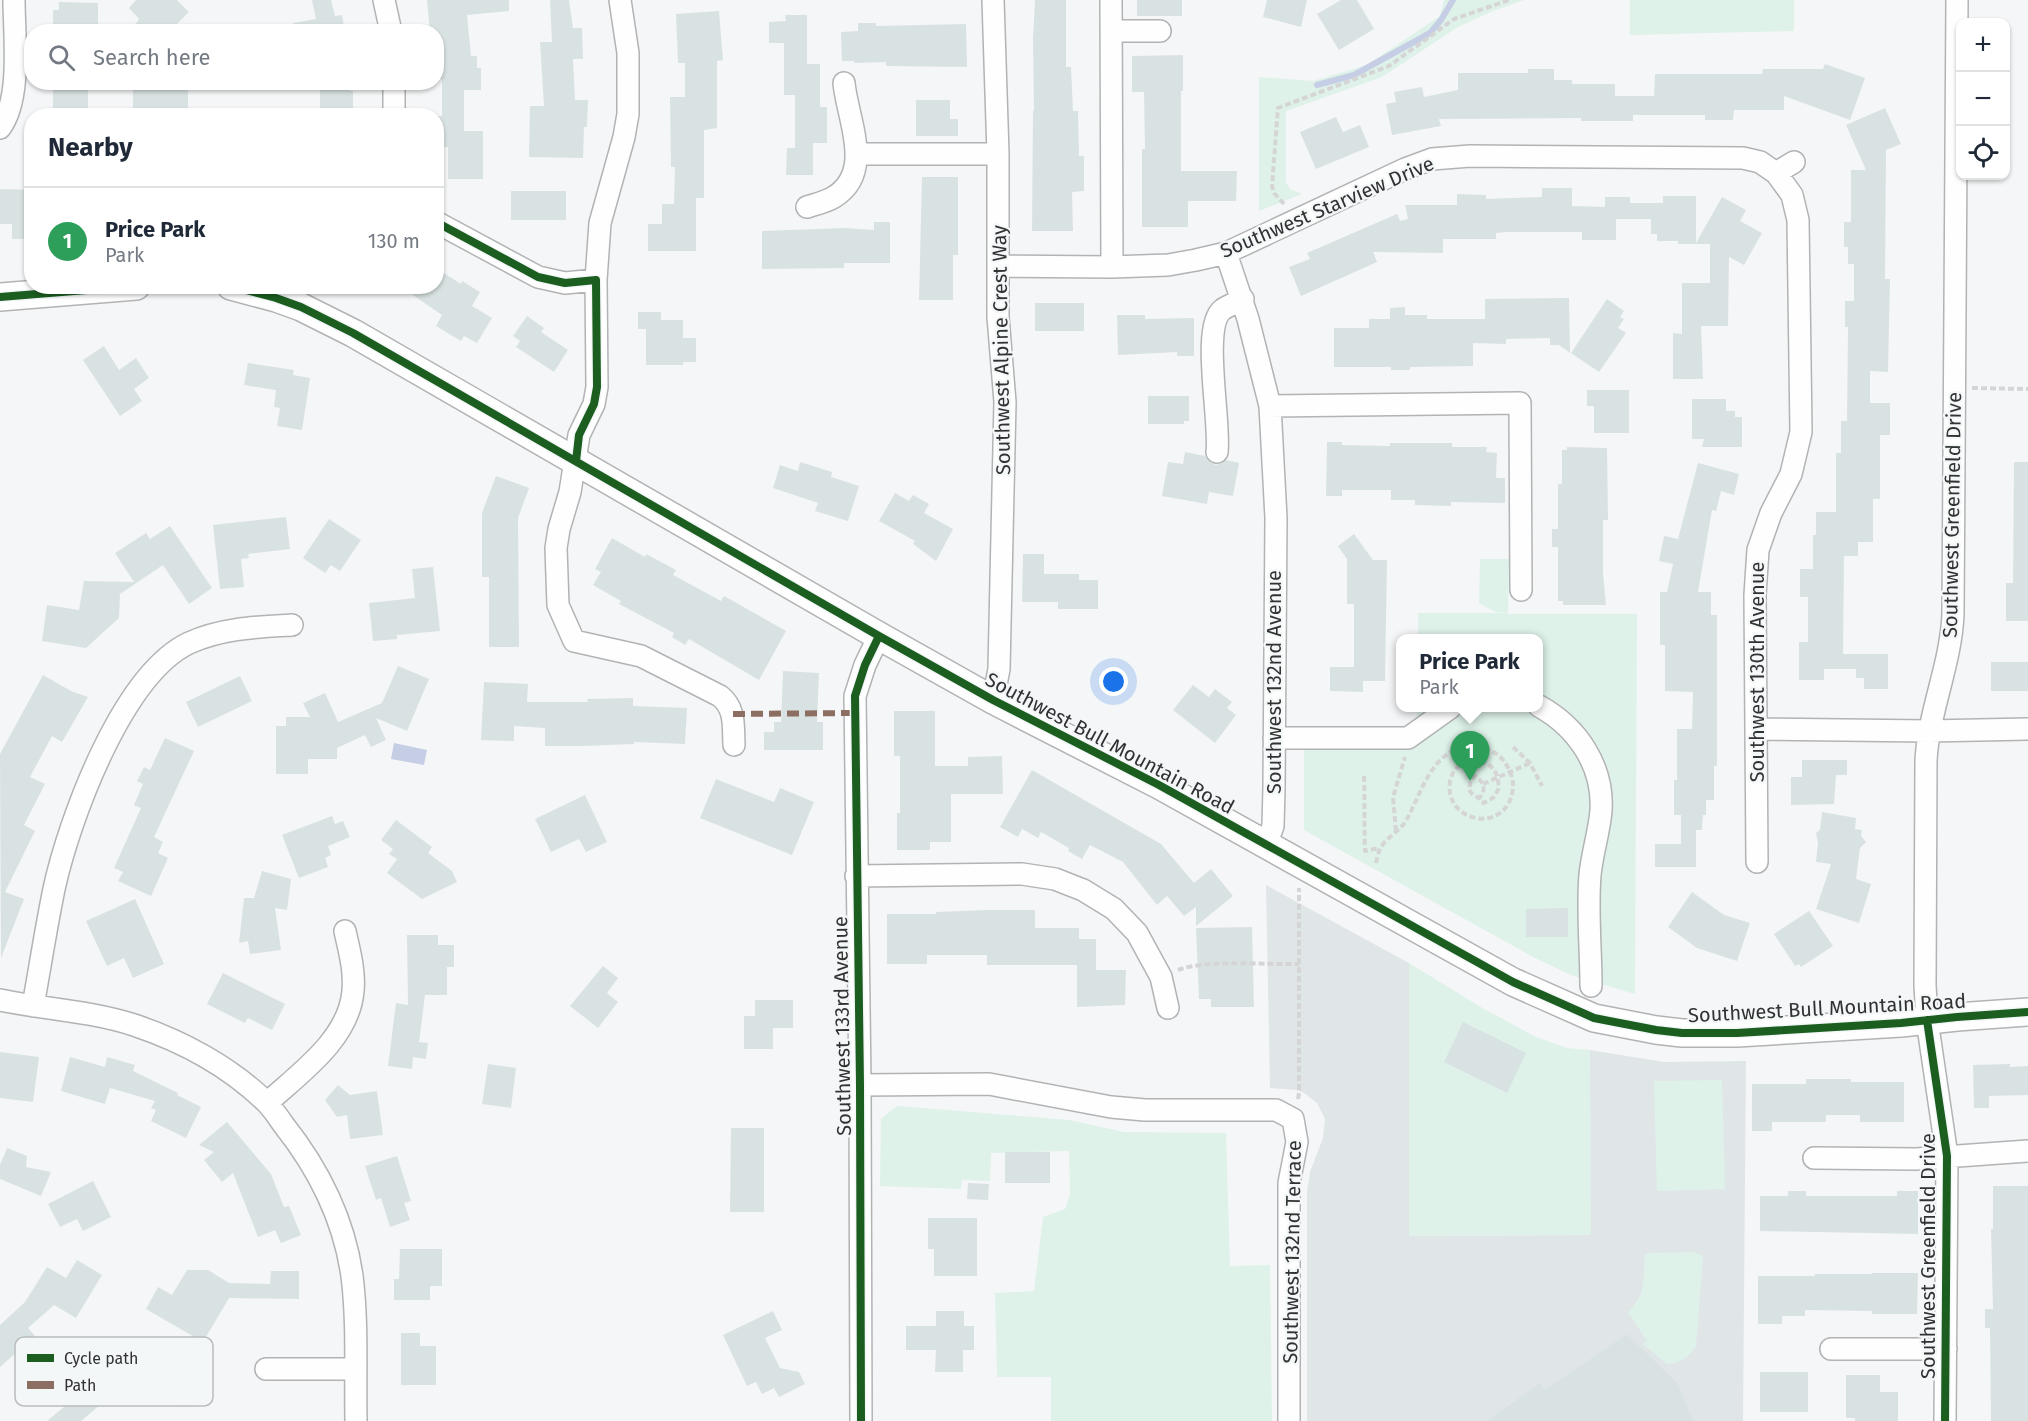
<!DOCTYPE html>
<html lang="en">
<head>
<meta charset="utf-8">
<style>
	:root { --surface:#fff; --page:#f6f6f7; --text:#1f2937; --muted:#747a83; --line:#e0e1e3; --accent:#0b8043 }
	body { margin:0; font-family:"Fira Sans",sans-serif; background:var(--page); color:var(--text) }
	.controls { position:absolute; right:18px; top:18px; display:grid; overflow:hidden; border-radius:12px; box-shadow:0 2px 4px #0004 }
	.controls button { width:54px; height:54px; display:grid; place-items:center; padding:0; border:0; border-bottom:2px solid var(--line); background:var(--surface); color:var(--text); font:30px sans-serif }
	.you { position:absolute; left:1114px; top:682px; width:21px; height:21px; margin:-15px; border:4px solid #fff; border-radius:50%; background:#1a73e8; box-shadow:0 0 0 9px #1a73e833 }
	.badge { display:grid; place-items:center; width:39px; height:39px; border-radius:50%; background:var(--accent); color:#fff; font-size:20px; font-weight:700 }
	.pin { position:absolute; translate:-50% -50px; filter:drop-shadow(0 2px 3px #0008) }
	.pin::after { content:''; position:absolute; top:32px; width:21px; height:18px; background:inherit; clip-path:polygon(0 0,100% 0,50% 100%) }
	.popup { position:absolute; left:1396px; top:634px; width:147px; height:78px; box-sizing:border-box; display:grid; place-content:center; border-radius:12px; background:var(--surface); filter:drop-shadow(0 2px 4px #0005); font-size:20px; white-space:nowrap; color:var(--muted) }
	.popup b { font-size:22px; color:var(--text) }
	.popup::after { content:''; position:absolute; left:50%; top:100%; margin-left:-12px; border:12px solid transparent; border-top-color:var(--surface) }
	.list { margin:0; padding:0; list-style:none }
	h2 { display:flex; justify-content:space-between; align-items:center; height:78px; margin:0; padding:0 24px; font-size:26px }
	h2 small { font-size:20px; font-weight:400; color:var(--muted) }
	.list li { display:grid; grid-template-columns:39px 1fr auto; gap:18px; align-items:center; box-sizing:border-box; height:108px; padding:0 24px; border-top:2px solid var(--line) }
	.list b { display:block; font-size:22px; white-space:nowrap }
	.list p { margin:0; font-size:20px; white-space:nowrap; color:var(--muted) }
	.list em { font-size:20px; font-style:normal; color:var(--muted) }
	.icon { flex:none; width:33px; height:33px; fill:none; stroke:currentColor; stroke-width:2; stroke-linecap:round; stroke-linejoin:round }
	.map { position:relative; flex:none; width:2028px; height:1421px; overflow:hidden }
	.search { position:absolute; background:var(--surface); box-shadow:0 2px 4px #0004; left:24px; top:24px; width:420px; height:66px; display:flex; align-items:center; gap:15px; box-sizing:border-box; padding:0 21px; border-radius:24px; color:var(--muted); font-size:22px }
	.panel { position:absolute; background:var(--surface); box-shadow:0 2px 4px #0004; left:24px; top:108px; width:420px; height:186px; border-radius:24px }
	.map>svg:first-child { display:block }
	.built { fill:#e0e6e8 }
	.green { fill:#def2e9 }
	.water { fill:#c5cee5 }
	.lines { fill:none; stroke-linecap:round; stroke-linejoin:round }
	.stream { stroke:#c5cee5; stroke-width:6 }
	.building { fill:#d9e2e2 }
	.minor-casing { stroke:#b2b3b4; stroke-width:24 }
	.major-casing { stroke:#b2b3b4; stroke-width:30 }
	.path { stroke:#d5d5d6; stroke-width:4; stroke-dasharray:6 3; stroke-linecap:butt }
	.minor { stroke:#fefefe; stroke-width:21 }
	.major { stroke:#fefefe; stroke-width:27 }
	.quiet { stroke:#8d6e63; stroke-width:6; stroke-dasharray:12 6; stroke-linecap:butt }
	.cycleway-casing { stroke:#f4f7f8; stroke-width:11 }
	.cycleway { stroke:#1b5e20; stroke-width:8 }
	.labels { text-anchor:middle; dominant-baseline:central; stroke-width:4.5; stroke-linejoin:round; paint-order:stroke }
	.street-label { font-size:20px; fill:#313232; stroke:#f4f7f8 }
	.key { fill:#f4f7f8; stroke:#babcbd; stroke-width:1.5 }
	.key-label { font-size:16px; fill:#313232 }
</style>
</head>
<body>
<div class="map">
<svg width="2028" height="1421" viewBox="0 0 2028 1421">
	<rect width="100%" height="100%" fill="#f5f6f7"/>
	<path class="built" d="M1266 885 1409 963 1410 1236 1590 1235V1050L1664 1062 1746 1061 1743 1421H1307V1192L1310 1172 1323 1138 1325 1119 1317 1103 1304 1093 1296 1090 1270 1088Z"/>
	<path class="green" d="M1444 0H1524L1493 11 1458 27 1382 77 1286 111V182L1290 189 1302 194 1259 211V77L1313 81 1367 65 1440 16Z
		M1630 0H1794V31L1630 35Z
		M1480 559H1509L1508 614H1637L1635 994 1571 975 1533 957 1304 830V731H1411L1416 727 1417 708H1539V638H1418V613H1506L1495 612 1479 603Z
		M1409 963 1484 1009 1536 1037 1567 1048 1590 1050 1591 1235 1409 1236Z
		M1722 1080 1725 1189 1657 1191 1654 1081Z
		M897 1106 1069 1120 1124 1132 1226 1133 1230 1266 1270 1265 1272 1421H1051V1377H997L995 1293 1034 1291 1043 1217 1065 1209 1070 1195 1069 1151 991 1153 990 1181 962 1180 961 1189 880 1186 881 1119Z
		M1694 1252 1703 1256 1696 1346C1690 1357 1679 1364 1667 1364L1643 1344 1647 1341 1628 1312C1647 1294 1643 1279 1645 1255L1650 1253Z"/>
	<path class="water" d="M394 743 427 750 424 765 391 759Z"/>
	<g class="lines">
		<path class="stream" d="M1317 85 1354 75 1430 33 1441 20 1453 0"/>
	</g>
	<path class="building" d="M136 0H177L189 12 169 32H130L139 19 129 8Z
		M312 0H331L335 16 342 15 345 32H293V23L316 19Z
		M427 0H509V11L467 15 471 56H477V68H481V90H464V131H483V179H448V147H438V116H442V79H439V68H436V32H430Z
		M550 0H569L573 28H582L583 59H573L575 100H588L587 127H584L583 158 529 157 530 106H544L540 42H552Z
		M1035 0H1066V67H1071L1073 111H1078L1079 156H1084V191L1072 192 1073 231H1032L1033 111H1034L1033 39Z
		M1137 0H1182V16H1137Z
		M1267 0H1307L1301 27 1263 17Z
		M1341 0H1357L1374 29 1339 50 1317 14Z
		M59 2 98 3V32H53V10H59Z
		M719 11 723 60 717 61V128L704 130V198H696V251H648V224H662V204H674L675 167H671L670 97H685V63H678L676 14Z
		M785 15H807V64H820V107H827V143H813V175H786L787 148H795V95H784V43H769V22L786 21Z
		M858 23H876V26L966 24 967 67 886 66V62L854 63V61H842L841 32 858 31Z
		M1183 55V91H1181V171H1237L1236 201H1188V227H1142V149H1145L1144 92H1132V56Z
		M1825 64 1865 78 1850 120 1784 96V110H1734L1733 120H1705V115H1633V121H1581V118L1439 119 1441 126 1392 135 1386 104 1396 102 1394 92 1422 87 1424 97 1458 90V73H1528V69H1554V80H1572V84H1615V96H1654L1655 74H1762L1763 69H1823Z
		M53 82H88V116H53Z
		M320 82H350V91H353V116H320Z
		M188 84V116H133V85Z
		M916 100H950V119H958V136H916Z
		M1885 108 1901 144 1886 150 1885 279H1890L1888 372 1870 371V403H1890V435H1880V499H1873V542H1858V556H1844L1843 654H1888V689H1864V678H1856V669H1824V680H1799V642H1808V597H1800V569H1813V535H1816V512H1836V453H1841V421H1847L1848 327H1845V301H1854V264H1848V247H1844V222H1851V170H1866L1846 125Z
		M1336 117 1343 132 1360 125 1369 147 1316 169 1300 132Z
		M922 177H958V255H953V300H919Z
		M1542 188H1572V206L1605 207V197H1630V203H1663V196H1696V243L1722 197 1746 210 1740 221 1762 233 1744 265 1729 257 1728 326H1701L1703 379H1673V333L1682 334V283H1710V244H1678V241H1657V234H1651V219H1616V240H1582V232H1506L1496 233V239H1443V253L1373 252 1377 262 1301 296 1289 267 1310 259 1307 253 1397 214 1400 221 1408 219 1405 205H1457V194L1486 195V199L1542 197Z
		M0 189 32 190V239H12V224H0Z
		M511 191H566V220H511Z
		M874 222H890V263H844V268L762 269V231L844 228 874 230Z
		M436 268 461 284 462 281 480 292 472 306 492 318 477 343 464 336 461 341 436 326 442 315 400 286H436Z
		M1569 298 1570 353 1559 345H1550V338L1506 339V344L1473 343V366L1410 367V370H1391V367H1334V328H1369V319H1390V308L1405 307V315H1427V319H1485V299Z
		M1607 299 1624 311 1620 317 1624 319 1618 328 1626 333 1599 372 1571 353Z
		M1035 303H1084V331H1035Z
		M638 312H661V320H683V338H696V362H683V365H646V329H638Z
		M1117 315H1145V319L1194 318V356H1177V352L1118 355Z
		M527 316 544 328 541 332 568 350 554 372 516 347 520 341 513 336Z
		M104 346 119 370 136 358 149 378 134 389 142 401 120 416 83 360Z
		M248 363 294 370 293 375 310 378 302 430 277 426 280 408 274 407 276 390 244 385Z
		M1587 390H1629V433H1594V406H1587Z
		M1148 396H1189V421H1184V424H1148Z
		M1692 399H1726V411H1735V417H1742V447H1702L1704 439H1692Z
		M1327 442H1342V445L1390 446V443H1452V447H1487L1486 452 1497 453 1496 478H1505V503L1451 502V506L1415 505V500H1391V490H1342V496H1326Z
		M1567 447 1607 448 1608 520H1603V573L1606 605H1563V601H1558V547H1552V529H1558V484H1562V450H1567Z
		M1185 452 1205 456 1210 462 1216 465 1226 460 1239 463 1233 496 1209 492 1207 504 1162 496 1168 462 1183 464Z
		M800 462 832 472 831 477 859 486 848 521 815 511 818 503 773 488 780 465 798 471Z
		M2014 462H2028V621H2006V583H2013Z
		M1698 463 1739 474 1734 495 1721 491 1716 511 1712 510 1698 592H1711V615H1717V766H1714V800H1706V815H1703L1702 830H1696V867H1655V844H1681V815H1674V780H1677V729H1692L1693 692 1665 691V645H1660V592H1667L1673 564 1659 561 1664 536 1678 539Z
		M496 476 529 488 518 518 519 647H489V577H482V513Z
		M895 493 909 501 913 495 929 504 924 513 953 529 936 561 913 544 915 541 879 521Z
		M286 517 290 549 248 554 249 558 241 559 244 587 220 589 213 525Z
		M329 519 361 540 340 571 331 565 325 573 303 558Z
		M170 526 212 588 189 604 163 565 120 594 119 618 86 648 42 641 47 605 79 610 84 581 134 582 115 553 146 533 150 539Z
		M1354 534 1373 560H1387L1385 681H1363V692L1330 691V667H1354V604H1347V559L1338 546Z
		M612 538 645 557 646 554 676 570 673 575 721 601 724 596 786 631 759 680 689 639 685 645 672 637 674 633 619 604 621 601 593 585 601 572 595 569Z
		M1023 554H1044V574H1079V580H1098V609H1058V602H1022Z
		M433 567 440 631 397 635V639L373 641 369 603 415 598 412 569Z
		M1991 662H2028V691H1991Z
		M398 666 429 679 407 731 376 718 386 740 371 747 365 735 337 748V759H308V774H276V726H286V717H310L303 703 325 693 338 722 382 703Z
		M783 671 819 673 817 722H823V750H764V732H774V722H781Z
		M43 675 71 691 88 697 62 742 52 736 30 777 45 784 24 825 35 831 5 892 24 899 1 958 0 754Z
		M240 676 252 701 198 727 186 702Z
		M484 682 528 684 527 702H588L587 699 633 698V706L687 708 685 744 634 742V744L583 746H545V728L514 726V741L481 740Z
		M1193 685 1209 697 1215 689 1232 702 1227 708 1236 715 1215 743 1173 710Z
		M894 711H935V766H968V757L1002 756 1003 794H951V842H930V850H897V813H900V756H894Z
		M165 738 194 751 154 837 163 842 158 853 168 858 151 896 118 881 123 872 114 868 141 808 134 805 143 784 137 781 144 767 150 770Z
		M1802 760H1847V775H1836L1834 804 1791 805V777H1802Z
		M1032 770 1161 844 1194 883 1211 869 1233 896 1196 926V907L1184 916 1167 896 1157 905 1123 862 1090 845 1082 859 1068 851 1069 848 1041 832 1038 838 1022 829 1018 837 1000 827Z
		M716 779 774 802 780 788 814 802 792 855 700 818Z
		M585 795 607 842 586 852 579 839 551 852 535 819Z
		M1822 812 1856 818 1855 829 1862 830 1861 836 1866 842 1860 848 1856 879 1871 884 1859 923 1816 909 1831 864 1816 862 1818 843 1816 833 1820 830Z
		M332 816 335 824 343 821 350 837 328 846 331 855 325 858 328 867 299 878 282 835Z
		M396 820 432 847 428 853 452 871 457 882 422 899 387 873 397 859 389 854 393 849 381 840Z
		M262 871 291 879 287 910 275 908 281 950 250 954 248 941 239 943 244 898H254Z
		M1692 892 1724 915 1750 923 1737 961 1697 948 1668 927Z
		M135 899 164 964 133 978 124 958 107 966 86 921Z
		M1568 908V937H1526V909Z
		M987 910H1035V928H1079V939H1096V970H1126L1125 1005 1077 1007V965H987V955H927V964H887V914H936V912Z
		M1809 911 1833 946 1801 967 1799 964 1795 966 1774 934Z
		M1252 927 1254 1007H1211V999H1199L1196 928Z
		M407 935H438V945H454V967H447V995H425L419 1042 428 1043 426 1059 413 1057 412 1069 388 1066 396 1003 408 1005Z
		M603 966 618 978 607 993 618 1002 598 1028 570 1006Z
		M223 973 285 1004 272 1030 248 1018 245 1023 207 1004Z
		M755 1000H793V1028H773V1049H744V1016H755Z
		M1463 1022 1526 1053 1507 1093 1444 1062Z
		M0 1052 39 1057 33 1102 0 1098Z
		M70 1057 105 1067 107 1057 135 1065 133 1071 178 1093 177 1095 201 1107 186 1138 151 1121 156 1110 151 1108 155 1101 110 1088 105 1104 61 1091Z
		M488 1064 516 1068 511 1108 482 1104Z
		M2010 1064V1067L2028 1066V1095L1989 1096V1108H1974L1973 1065Z
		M1806 1079H1851V1082H1904V1122H1860V1115H1826V1122H1772V1131H1752V1084H1806Z
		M338 1085 350 1095 377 1091 383 1135 350 1139 347 1115 337 1117 325 1100Z
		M227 1122 271 1174 284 1207 289 1206 301 1235 281 1243 275 1230 258 1237 233 1173 222 1182 204 1160 214 1152 199 1145Z
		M731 1128H764V1212H730Z
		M7 1148 27 1156 26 1167 51 1172 41 1196 0 1179V1165Z
		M1005 1152H1050V1183H1005Z
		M397 1156 411 1201 404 1203 410 1220 390 1227 381 1198 376 1200 365 1166Z
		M93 1181 111 1217 83 1231 77 1219 60 1227 48 1204Z
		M968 1183 989 1184 988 1200 967 1199Z
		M1993 1186H2028V1421H1991L1990 1328H1985V1309H1993L1991 1229H1993Z
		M1788 1191H1806V1196H1897V1191H1918V1234L1760 1231V1196H1788Z
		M928 1218H977V1276H934V1249H928Z
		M400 1249H442V1286H430V1300H394V1279H399Z
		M77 1260 102 1275 76 1318 54 1305 28 1328 35 1336 0 1367V1325L25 1302 47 1267 66 1278Z
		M187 1270H208L229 1283 270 1284 271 1271H299V1299L229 1298 203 1342 146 1309 158 1287 172 1295Z
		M1872 1273H1918L1917 1314H1872V1311L1805 1310V1316H1782V1324H1758V1276H1815V1274H1872Z
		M773 1311 782 1330 765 1338 780 1368 799 1372 805 1384 779 1397 774 1388 762 1394 756 1382 747 1386 723 1335Z
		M936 1311H964V1326H974V1350H963V1372H935L936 1350H906V1326H936Z
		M401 1333H420V1346H436V1385H401Z
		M1627 1334 1678 1384 1693 1421H1487L1540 1383 1545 1390Z
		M162 1347 206 1357 200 1383 191 1381 185 1407 150 1399Z
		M71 1369 100 1405 81 1421H47L64 1407 48 1387Z
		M1760 1372H1808V1412H1760Z
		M1846 1375H1880V1392H1898V1421H1855V1418H1846Z"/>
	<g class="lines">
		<g class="minor-casing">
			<path id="minor" d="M384 0 391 32
				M620 0 628 53V114L624 137 600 223 596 280 597 387 594 404 579 435 570 492 559 529 556 548 558 605 574 641 641 656 720 696C736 709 733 726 734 745
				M993 0 998 154V317L1005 402 999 669 993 700
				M1111 0 1112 267
				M1112 31H1160
				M394 82V116
				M0 128C22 99 14 36 14 0
				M857 154H998
				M807 207C816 204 826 202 834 197 875 172 847 118 844 83
				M436 222 538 277 565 283 596 280
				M1226 253 1248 319 1270 406 1276 518 1274 788 1273 826 1266 845
				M998 266 1112 267 1168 265 1196 260 1226 253 1405 169 1432 159 1470 156 1743 158 1760 162 1776 173 1794 162
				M1270 406 1520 403 1521 590
				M1217 452C1221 422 1201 328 1222 310 1227 306 1236 303 1243 299
				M1539 706C1577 727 1604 766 1601 811 1599 833 1592 854 1590 875 1587 911 1591 949 1591 986
				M1756 729 1929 731 2028 729
				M1274 738H1408L1450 708
				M1757 862 1755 595 1758 550 1771 513 1791 474 1801 432 1798 220 1792 195 1776 173
				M856 876 1022 874 1055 879 1083 890 1114 909 1137 933 1161 977 1168 1008
				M0 1000C44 1009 91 1011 134 1025 182 1041 230 1067 266 1102 273 1109 278 1117 283 1124 318 1168 344 1219 352 1276 358 1323 355 1373 356 1421
				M33 1006C40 967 46 928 54 889 69 820 122 675 189 643 222 628 257 627 292 625
				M860 1085 989 1084 1111 1107 1145 1110H1276L1293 1119 1297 1142 1289 1183V1421
				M267 1103C300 1073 349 1039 353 991 355 970 349 950 345 931
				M1814 1158 1916 1159 2028 1151
				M1831 1349H1946
				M266 1369H355
				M861 1421 860 1085 855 696 865 665 879 636
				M1945 1421 1947 1156 1927 1020 1925 985 1926 760C1929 710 1951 664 1953 614L1957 0"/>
		</g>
		<g class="major-casing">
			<path id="major" d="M231 286 276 298 301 307 353 333 879 636 993 700 1159 785 1513 982 1594 1018 1656 1030 1682 1033H1737L1901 1023 1957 1017 2028 1012
				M0 297 136 286"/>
		</g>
		<path class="path" d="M1284 204 1274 193 1272 186 1278 108 1389 66 1454 19 1509 0
			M1972 388 2028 389
			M1513 747 1530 763 1542 786
			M1364 776C1365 801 1364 825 1365 851L1379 848
			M1483 784 1530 763
			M1396 831 1393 797 1405 757
			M1376 863C1377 859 1378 853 1380 849 1385 838 1401 831 1407 819 1422 792 1431 751 1469 746 1479 745 1490 749 1498 755 1507 762 1514 777 1513 788 1508 836 1443 823 1450 781 1456 751 1503 754 1498 790L1493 798 1484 803 1481 802 1479 798C1487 790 1484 782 1475 776L1471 779 1469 790 1473 795 1479 798
			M1178 970C1208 959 1265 965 1299 964
			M1298 1099 1299 1093V888"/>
		<use href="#minor" class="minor"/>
		<use href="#major" class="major"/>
		<path class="quiet" d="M733 714 855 713"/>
		<g class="cycleway-casing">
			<path id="cycleway" d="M436 222 538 277 565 283 596 280 597 387 594 404 579 435 576 461
				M231 286 276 298 301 307 353 333 879 636 993 700 1159 785 1513 982 1594 1018 1656 1030 1682 1033H1737L1901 1023 1957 1017 2028 1012
				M0 297 136 286
				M1927 1020 1947 1156 1945 1421
				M861 1421 860 1085 855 696 865 665 879 636"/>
		</g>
		<use href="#cycleway" class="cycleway"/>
	</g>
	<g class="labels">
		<g class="street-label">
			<text transform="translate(1327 207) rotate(-23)">Southwest Starview Drive</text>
			<text transform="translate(1001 350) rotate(-91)">Southwest Alpine Crest Way</text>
			<text transform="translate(1952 515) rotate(-89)">Southwest Greenfield Drive</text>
			<text transform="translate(1757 672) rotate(-90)">Southwest 130th Avenue</text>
			<text transform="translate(1274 682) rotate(-90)">Southwest 132nd Avenue</text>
			<text transform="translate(1110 743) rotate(28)">Southwest Bull Mountain Road</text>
			<text transform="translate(1827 1008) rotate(-3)">Southwest Bull Mountain Road</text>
			<text transform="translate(842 1026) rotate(-91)">Southwest 133rd Avenue</text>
			<text transform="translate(1292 1252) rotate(-89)">Southwest 132nd Terrace</text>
			<text transform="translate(1928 1256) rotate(-90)">Southwest Greenfield Drive</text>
		</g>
	</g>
	<rect x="15" y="1337" width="198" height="69" rx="9" class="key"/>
	<rect x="27" y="1354" width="27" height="8" fill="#1b5e20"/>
	<rect x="27" y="1381" width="27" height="8" fill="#8d6e63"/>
	<g class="key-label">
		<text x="64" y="1364">Cycle path</text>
		<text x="64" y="1391">Path</text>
	</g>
</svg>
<div class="controls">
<button>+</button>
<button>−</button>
<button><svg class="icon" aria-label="locate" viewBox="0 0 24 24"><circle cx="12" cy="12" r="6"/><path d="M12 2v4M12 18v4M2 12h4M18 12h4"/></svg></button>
</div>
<div class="you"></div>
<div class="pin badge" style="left:1470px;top:781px;background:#2e9e5b">1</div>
<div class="popup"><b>Price Park</b>Park</div>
<div class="search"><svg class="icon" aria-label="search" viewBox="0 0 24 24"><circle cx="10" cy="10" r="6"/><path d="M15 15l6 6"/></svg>Search here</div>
<section class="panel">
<h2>Nearby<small></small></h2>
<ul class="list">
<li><span class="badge" style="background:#2e9e5b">1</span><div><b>Price Park</b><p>Park</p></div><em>130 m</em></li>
</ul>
</section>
</div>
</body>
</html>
